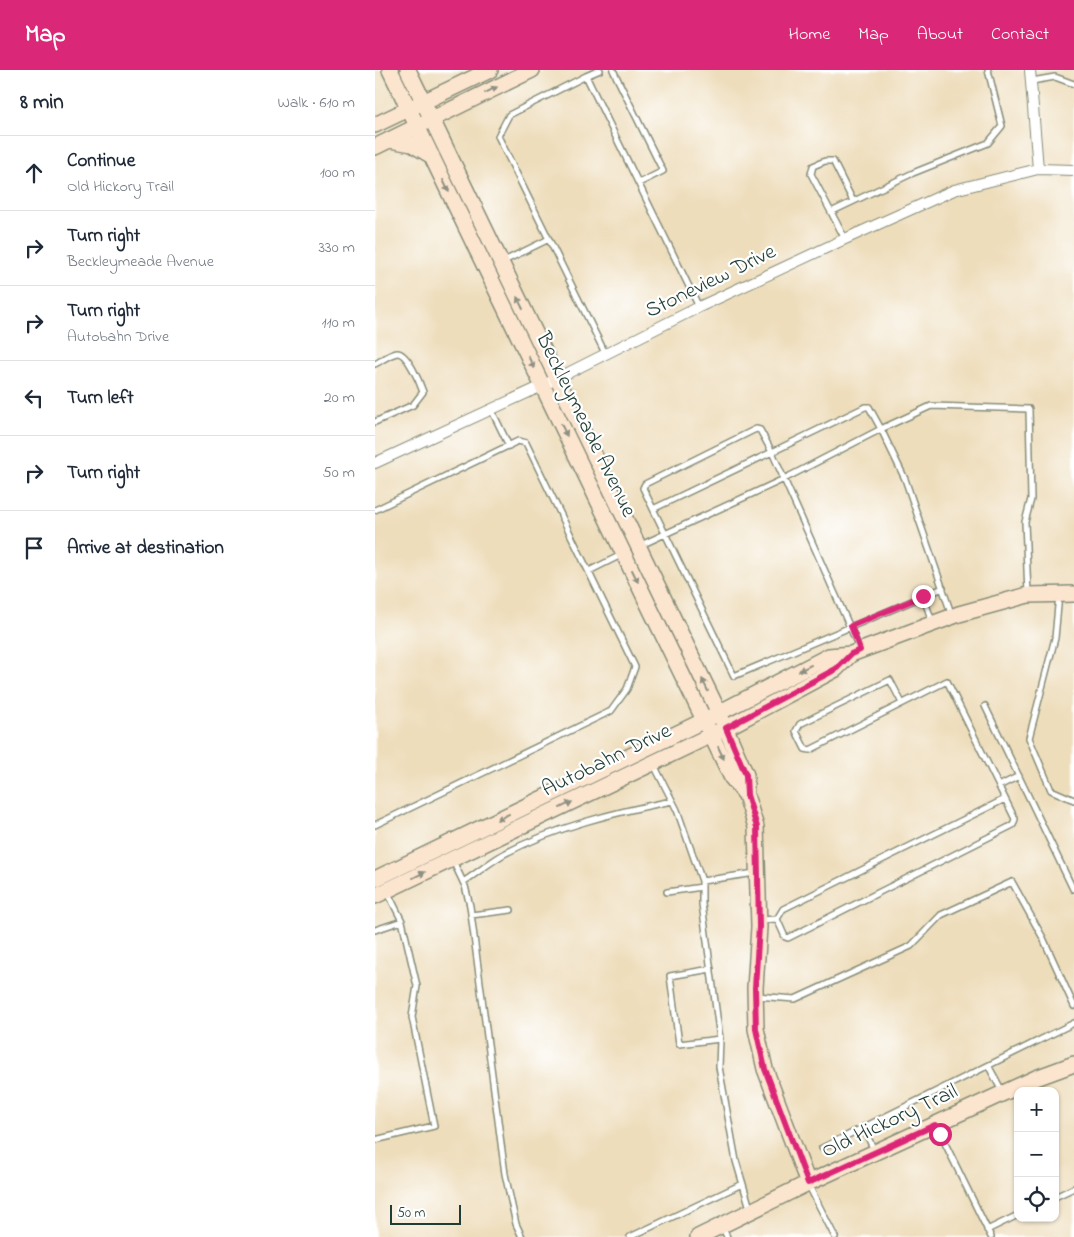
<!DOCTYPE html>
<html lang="en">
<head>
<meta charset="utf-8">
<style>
	:root { --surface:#fff; --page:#f2f2f3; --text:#1f2937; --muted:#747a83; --line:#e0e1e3; --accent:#db2777 }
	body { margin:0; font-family:"Indie Flower",sans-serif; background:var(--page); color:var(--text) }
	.controls { position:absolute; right:15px; bottom:15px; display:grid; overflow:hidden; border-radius:10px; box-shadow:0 1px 4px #0004 }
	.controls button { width:45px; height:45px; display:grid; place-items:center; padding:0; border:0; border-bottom:1px solid var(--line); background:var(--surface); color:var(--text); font:25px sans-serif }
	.scale { position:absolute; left:15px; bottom:12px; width:71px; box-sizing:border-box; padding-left:5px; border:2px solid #1f3d34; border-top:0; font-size:14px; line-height:18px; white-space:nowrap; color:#1f3d34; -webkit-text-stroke:4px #fff; paint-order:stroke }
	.stop { position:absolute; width:15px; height:15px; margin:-11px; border:4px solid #db2777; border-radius:50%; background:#fff }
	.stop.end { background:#db2777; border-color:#fff; box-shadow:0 1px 5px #0008 }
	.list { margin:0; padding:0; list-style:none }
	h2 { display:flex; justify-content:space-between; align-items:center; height:65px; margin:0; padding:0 20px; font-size:21px }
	h2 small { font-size:16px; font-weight:400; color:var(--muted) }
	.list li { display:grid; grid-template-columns:32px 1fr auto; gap:15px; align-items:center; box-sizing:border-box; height:75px; padding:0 20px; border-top:1px solid var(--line) }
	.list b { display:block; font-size:19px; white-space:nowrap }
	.list p { margin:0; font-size:16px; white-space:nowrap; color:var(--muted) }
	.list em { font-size:16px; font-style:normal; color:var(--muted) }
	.icon { flex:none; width:28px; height:28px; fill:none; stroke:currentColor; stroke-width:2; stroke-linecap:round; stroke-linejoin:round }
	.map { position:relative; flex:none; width:699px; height:1167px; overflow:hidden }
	header { display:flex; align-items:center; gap:30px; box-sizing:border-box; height:70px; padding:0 25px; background:var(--accent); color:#fff }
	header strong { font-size:24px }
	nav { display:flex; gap:28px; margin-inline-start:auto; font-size:18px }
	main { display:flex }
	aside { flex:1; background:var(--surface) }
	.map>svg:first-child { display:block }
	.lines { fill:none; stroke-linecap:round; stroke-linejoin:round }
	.lane-casing { stroke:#868d78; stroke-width:8 }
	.street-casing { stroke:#868d78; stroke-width:12 }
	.secondary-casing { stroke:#868d78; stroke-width:18 }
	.lane { stroke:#fff; stroke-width:5 }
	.street { stroke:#fff; stroke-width:10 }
	.secondary { stroke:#fce5cf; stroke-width:15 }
	.oneway { fill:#8e9182 }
	.route { stroke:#db2777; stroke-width:6 }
	.labels { text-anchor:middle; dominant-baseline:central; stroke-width:4.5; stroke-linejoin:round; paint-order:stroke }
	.street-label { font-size:22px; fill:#1f3d34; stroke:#fff }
</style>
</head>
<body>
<header>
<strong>Map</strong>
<nav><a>Home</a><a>Map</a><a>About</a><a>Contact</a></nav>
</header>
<main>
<aside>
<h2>8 min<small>Walk · 610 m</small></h2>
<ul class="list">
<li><svg class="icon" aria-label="ahead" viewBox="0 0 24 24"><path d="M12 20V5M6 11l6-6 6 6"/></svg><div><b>Continue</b><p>Old Hickory Trail</p></div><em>100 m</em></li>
<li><svg class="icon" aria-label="right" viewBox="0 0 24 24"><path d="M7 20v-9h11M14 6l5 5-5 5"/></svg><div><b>Turn right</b><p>Beckleymeade Avenue</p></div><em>330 m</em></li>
<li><svg class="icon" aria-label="right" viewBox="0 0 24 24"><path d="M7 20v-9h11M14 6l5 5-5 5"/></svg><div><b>Turn right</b><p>Autobahn Drive</p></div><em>110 m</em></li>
<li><svg class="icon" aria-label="left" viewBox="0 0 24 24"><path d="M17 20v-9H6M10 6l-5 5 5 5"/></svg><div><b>Turn left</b></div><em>20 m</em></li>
<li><svg class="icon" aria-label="right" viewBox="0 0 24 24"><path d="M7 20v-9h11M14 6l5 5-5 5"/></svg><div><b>Turn right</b></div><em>50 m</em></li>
<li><svg class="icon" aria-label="arrive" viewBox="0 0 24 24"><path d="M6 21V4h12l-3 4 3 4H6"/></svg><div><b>Arrive at destination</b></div></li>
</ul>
</aside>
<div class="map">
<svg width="699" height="1167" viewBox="0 0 699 1167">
	<rect width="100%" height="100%" fill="#fff"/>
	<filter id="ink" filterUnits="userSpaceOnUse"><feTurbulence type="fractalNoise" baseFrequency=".02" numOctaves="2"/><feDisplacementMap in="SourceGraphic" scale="10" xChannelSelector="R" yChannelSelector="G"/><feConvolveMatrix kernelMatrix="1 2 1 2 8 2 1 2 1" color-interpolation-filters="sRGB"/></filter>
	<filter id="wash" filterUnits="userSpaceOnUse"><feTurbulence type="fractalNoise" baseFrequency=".0096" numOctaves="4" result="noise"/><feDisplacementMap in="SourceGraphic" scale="20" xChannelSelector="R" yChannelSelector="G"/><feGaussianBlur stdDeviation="1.12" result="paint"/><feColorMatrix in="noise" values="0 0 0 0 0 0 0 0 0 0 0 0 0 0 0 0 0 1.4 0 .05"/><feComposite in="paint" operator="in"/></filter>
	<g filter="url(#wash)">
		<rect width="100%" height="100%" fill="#edb"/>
	</g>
	<g filter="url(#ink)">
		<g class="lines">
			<g class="lane-casing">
				<path id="lane" d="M238 0 288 101 264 113
					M211 6 225 0
					M657 11 680 7 699 14
					M456 142 436 104 438 96 450 91H458L478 131
					M470 169 456 142 538 103 613 73 627 56 613 0
					M127 192 174 169
					M230 283 123 66 134 45 211 6 324 237
					M0 294C6 291 15 284 22 283 32 282 45 313 48 322L38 335 0 352
					M116 339 134 376
					M278 439 397 382 485 580
					M0 440 143 371 151 373 260 597 252 619 236 641 0 755
					M264 476 409 409 506 359 530 409 577 546
					M214 501 246 485
					M568 518 359 606 268 418 270 414 381 359 385 360 397 382 490 337H494L506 359 556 336 654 339 656 429 650 452 653 524
					M684 525 680 568 654 668 676 720 699 730
					M548 526 557 551
					M610 636 698 819
					M279 695 302 740 327 811 380 803
					M624 716 644 706
					M78 791 90 816 95 836 130 1104 141 1154 147 1167
					M327 811V834L345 969 344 997 361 1091 375 1138
					M88 812C102 803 115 792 129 784 180 757 241 742 297 731
					M292 822 327 817
					M96 845 136 840
					M402 849 408 839 630 729
					M385 850 402 849 410 867 413 868 638 755 640 749 572 611 435 680 430 679 421 661 425 654 515 610 527 633
					M0 860 27 851
					M336 899 295 906 304 974 345 969
					M381 926 420 929 536 876 566 845 637 812 668 868 699 936
					M614 997 627 1021
					M561 1055 616 1167
					M488 1057 499 1080
					M0 1070 59 1056 37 947 42 916 27 851 12 821
					M447 1078 699 953
					M433 1114 460 1167
					M680 1127 699 1118
					M347 1156 352 1167
					M612 1160 643 1145
					M255 1167 367 1114"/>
			</g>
			<g class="street-casing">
				<path id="street" d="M655 0 663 99
					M0 393 167 316 324 237 470 169 579 120 663 99 699 100"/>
			</g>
			<g class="secondary-casing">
				<path id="secondary" d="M15 0 357 708 371 725
					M33 0 344 643 371 705V725L381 757 384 857 380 918 381 959 390 999 433 1113
					M0 55 115 0
					M15 70 37 74 57 86
					M0 77 157 0
					M0 809 330 650 454 586 476 584 584 544 653 525 699 524
					M0 826 351 658 461 599 476 584
					M323 1167 433 1113 661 1008 699 994"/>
			</g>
			<use href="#lane" class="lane"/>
			<use href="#street" class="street"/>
			<use href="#secondary" class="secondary"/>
		</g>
		<defs><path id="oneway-solid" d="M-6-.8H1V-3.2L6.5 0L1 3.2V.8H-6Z" transform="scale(1.25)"/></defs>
		<g class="oneway">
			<use href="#oneway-solid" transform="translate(116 20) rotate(-26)"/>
			<use href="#oneway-solid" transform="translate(71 116) rotate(64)"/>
			<use href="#oneway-solid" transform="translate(145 233) rotate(-116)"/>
			<use href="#oneway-solid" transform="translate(156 292) rotate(64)"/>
			<use href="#oneway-solid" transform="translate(189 360) rotate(64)"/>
			<use href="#oneway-solid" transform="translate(260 506) rotate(64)"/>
			<use href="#oneway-solid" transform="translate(430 598) rotate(153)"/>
			<use href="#oneway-solid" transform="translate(330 615) rotate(-116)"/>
			<use href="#oneway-solid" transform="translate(346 683) rotate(65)"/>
			<use href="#oneway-solid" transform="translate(191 735) rotate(-26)"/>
			<use href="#oneway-solid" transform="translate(128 747) rotate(154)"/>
			<use href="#oneway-solid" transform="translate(44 805) rotate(-26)"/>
		</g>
	</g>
	<g class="lines" filter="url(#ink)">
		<path class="route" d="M548 526 476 556 485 580 476 584 461 599 351 658 371 705 372 725 382 757 384 857 380 918 381 959 390 999 433 1113 560 1055 565 1064"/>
	</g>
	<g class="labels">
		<g class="street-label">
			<text transform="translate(336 212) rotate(-26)">Stoneview Drive</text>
			<text transform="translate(210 355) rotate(64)">Beckleymeade Avenue</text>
			<text transform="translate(232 691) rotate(-26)">Autobahn Drive</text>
			<text transform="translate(515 1052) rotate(-25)">Old Hickory Trail</text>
		</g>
	</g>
</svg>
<div class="controls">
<button>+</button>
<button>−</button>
<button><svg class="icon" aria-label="locate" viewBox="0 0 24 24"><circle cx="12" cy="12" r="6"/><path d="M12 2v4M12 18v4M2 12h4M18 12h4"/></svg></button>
</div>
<div class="scale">50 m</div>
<div class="stop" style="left:565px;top:1064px"></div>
<div class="stop end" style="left:548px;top:526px"></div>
</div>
</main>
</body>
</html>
